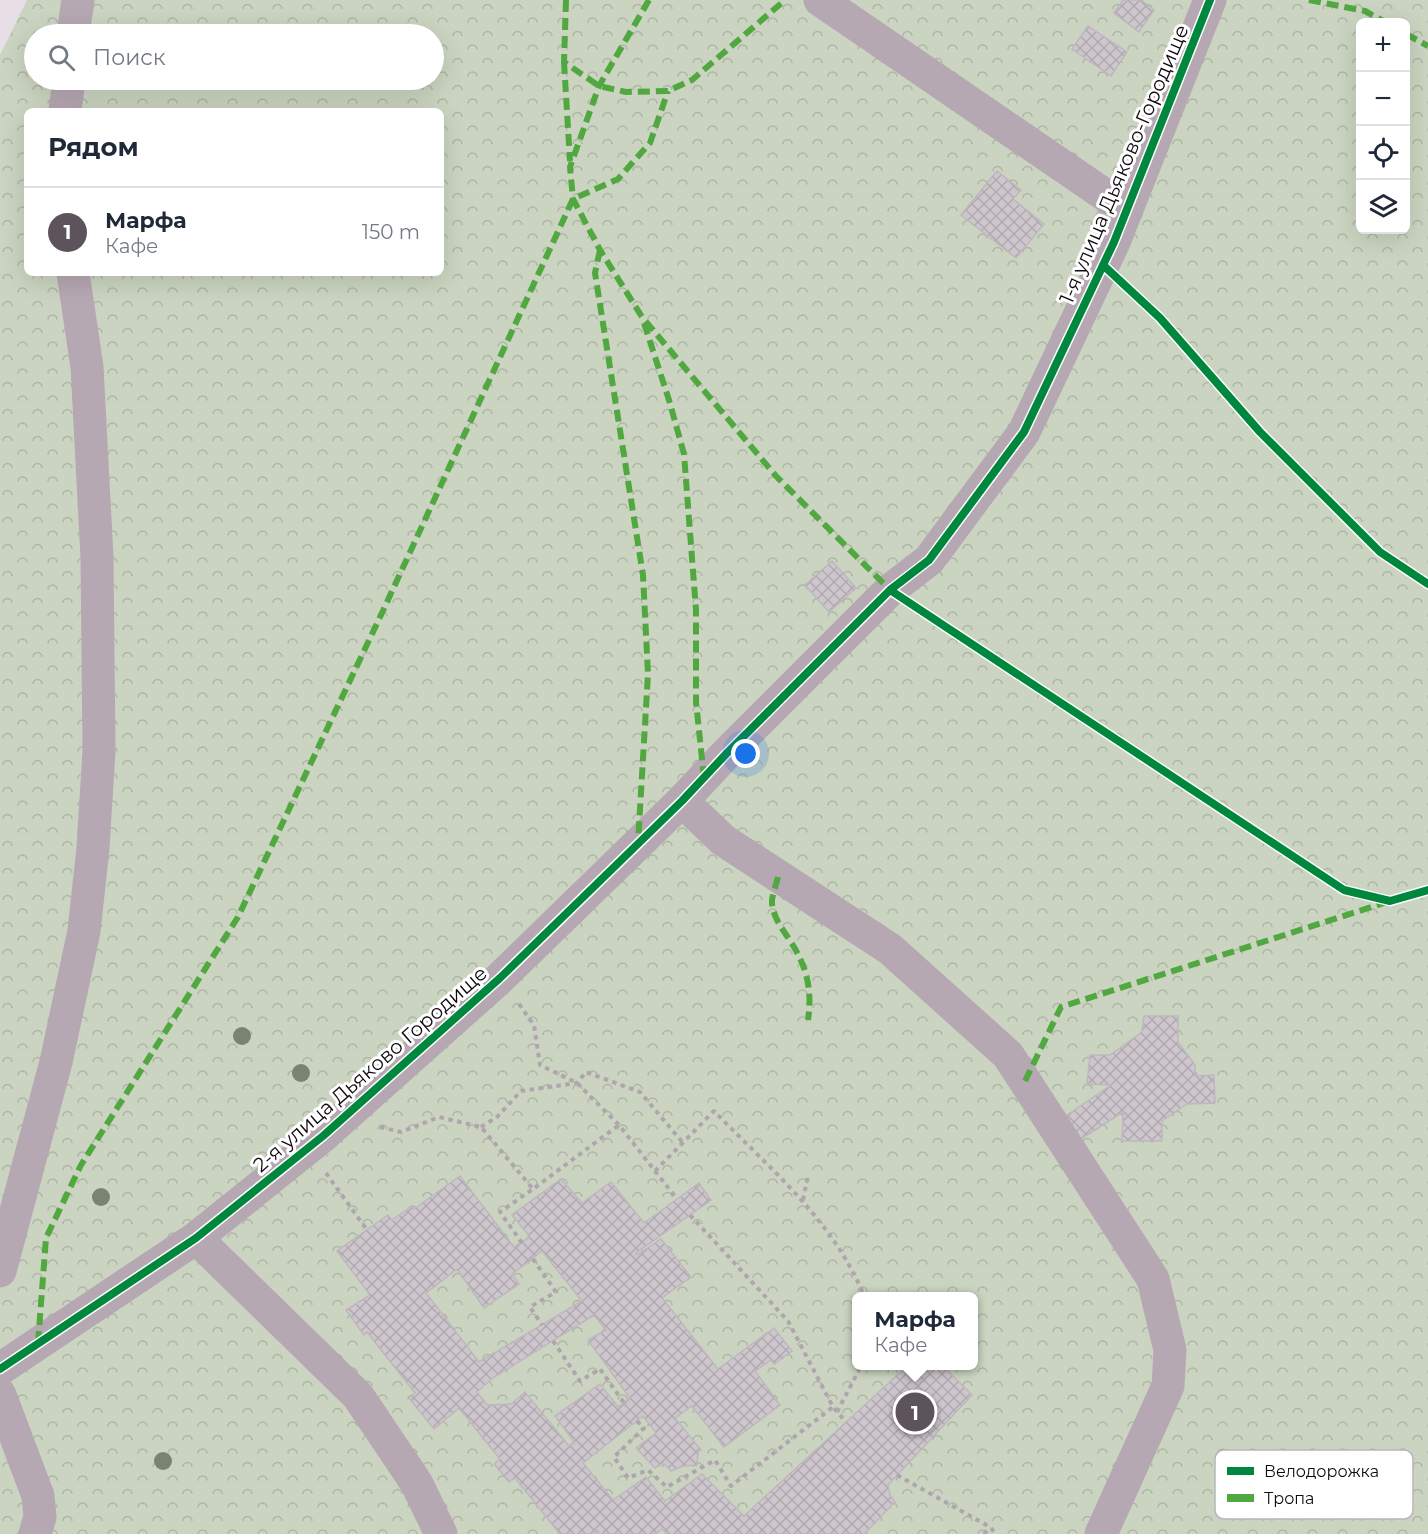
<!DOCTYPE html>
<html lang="ru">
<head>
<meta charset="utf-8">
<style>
	:root { --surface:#fff; --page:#f2f2f3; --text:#1f2937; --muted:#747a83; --line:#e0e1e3; --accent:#5c545a }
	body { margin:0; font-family:Montserrat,sans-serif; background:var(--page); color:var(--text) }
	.controls { position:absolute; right:18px; top:18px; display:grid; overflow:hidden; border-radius:9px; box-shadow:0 6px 24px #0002 }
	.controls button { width:54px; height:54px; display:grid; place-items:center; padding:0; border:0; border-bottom:2px solid var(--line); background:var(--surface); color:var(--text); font:30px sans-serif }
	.you { position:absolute; left:746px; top:754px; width:21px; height:21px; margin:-15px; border:4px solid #fff; border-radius:50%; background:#1a73e8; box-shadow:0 0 0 9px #1a73e833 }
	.badge { display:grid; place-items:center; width:39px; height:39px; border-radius:50%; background:var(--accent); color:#fff; font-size:20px; font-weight:700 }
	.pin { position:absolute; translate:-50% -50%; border:3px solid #fff; box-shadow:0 2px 6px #0006 }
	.popup { position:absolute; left:852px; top:1292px; width:126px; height:78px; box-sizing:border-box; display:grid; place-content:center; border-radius:9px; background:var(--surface); filter:drop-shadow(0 2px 4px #0005); font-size:20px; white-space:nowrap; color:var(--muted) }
	.popup b { font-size:22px; color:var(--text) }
	.popup::after { content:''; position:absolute; left:50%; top:100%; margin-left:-12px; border:12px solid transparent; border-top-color:var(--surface) }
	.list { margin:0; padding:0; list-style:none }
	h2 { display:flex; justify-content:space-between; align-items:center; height:78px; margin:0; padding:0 24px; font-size:26px }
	h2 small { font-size:20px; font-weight:400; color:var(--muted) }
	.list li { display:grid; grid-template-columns:39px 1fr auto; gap:18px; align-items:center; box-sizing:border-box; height:90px; padding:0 24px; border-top:2px solid var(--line) }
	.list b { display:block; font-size:22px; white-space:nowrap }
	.list p { margin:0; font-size:20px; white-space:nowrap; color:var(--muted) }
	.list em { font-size:20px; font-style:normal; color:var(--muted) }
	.icon { flex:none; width:33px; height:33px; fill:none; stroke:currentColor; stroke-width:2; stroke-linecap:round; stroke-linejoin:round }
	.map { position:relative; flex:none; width:1428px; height:1534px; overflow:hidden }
	.search { position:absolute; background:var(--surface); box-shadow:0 6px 24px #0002; left:24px; top:24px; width:420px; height:66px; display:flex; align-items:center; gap:15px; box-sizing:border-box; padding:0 21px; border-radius:33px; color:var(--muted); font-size:22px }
	.panel { position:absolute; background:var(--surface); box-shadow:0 6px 24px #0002; left:24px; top:108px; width:420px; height:168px; border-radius:9px }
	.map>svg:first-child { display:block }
	.park { fill:url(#park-crowns); fill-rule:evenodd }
	.building { fill:url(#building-cross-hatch); stroke:#bfb7bd; stroke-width:1.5; fill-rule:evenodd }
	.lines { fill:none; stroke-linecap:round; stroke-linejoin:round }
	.path { stroke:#afa5ad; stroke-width:4; stroke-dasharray:4.5 4.5; stroke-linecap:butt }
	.minor { stroke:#b6a8b2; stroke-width:33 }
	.quiet { stroke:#51a841; stroke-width:6; stroke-dasharray:12 6; stroke-linecap:butt }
	.cycleway-casing { stroke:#fff; stroke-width:11 }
	.cycleway { stroke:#00873e; stroke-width:8 }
	.tree { fill:#7c8270 }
	.labels { text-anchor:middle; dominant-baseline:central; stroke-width:6; stroke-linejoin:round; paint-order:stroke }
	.street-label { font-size:20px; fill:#100a0f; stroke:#fff }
	.key { fill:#fff; stroke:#b7b6b7; stroke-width:1.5 }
	.key-label { font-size:16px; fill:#100a0f }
</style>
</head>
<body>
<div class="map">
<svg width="1428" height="1534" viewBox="0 0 1428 1534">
	<defs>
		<pattern id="park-crowns" width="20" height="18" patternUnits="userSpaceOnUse" patternTransform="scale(1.5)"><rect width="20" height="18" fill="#cbd4c1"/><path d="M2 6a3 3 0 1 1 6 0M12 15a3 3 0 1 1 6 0" fill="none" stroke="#adb5a5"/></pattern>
		<pattern id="building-cross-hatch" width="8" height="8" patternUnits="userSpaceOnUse" patternTransform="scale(1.5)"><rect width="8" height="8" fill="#cec6cd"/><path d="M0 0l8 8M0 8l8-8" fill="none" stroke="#b0a9af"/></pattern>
	</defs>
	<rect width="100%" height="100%" fill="#e8dee6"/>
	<path class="park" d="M27 0H1428V1534H0V55ZM1360 22H1406V230H1360ZM34 34H434V80H34ZM27 111H441V273H27ZM856 1296H974V1366H856Z"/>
	<path class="building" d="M1123 0H1141L1154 10 1139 32 1114 13Z
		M1088 26 1127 52 1111 76 1072 49Z
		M997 171 1021 190 1013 199 1044 224 1016 258 961 215Z
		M1103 203 1115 209 1105 226 1093 220Z
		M832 561 856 588 829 612 805 585Z
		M1144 1016H1178V1042L1195 1065V1076L1214 1075 1215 1103 1187 1104 1162 1121V1141H1122L1123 1112 1075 1143 1060 1120 1111 1085 1087 1084 1090 1055H1110L1142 1032Z
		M460 1176 514 1247 530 1237 512 1215 561 1179 582 1203 611 1182 644 1223 699 1183 711 1200 636 1253 637 1255 661 1239 691 1277 662 1298 718 1369 774 1328 792 1351 774 1364 771 1360 755 1371 780 1405 724 1447 692 1406 675 1418 701 1450 698 1452 697 1465 683 1466 671 1471 663 1463 655 1468 636 1448 656 1433 643 1416 583 1463 613 1500 646 1477 665 1501 702 1474 744 1516 907 1366H943L972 1395 888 1485 890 1495 895 1502 864 1534H667L662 1529 656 1534H600L597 1530 593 1534H560L515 1478 509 1482 494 1464 500 1459 459 1408 434 1429 409 1398 415 1393 367 1332 364 1335 346 1310 370 1295 337 1251 388 1215 392 1220 412 1206 414 1209ZM542 1251 582 1301 479 1362 426 1293 457 1269 484 1308 519 1284 512 1274ZM594 1315 606 1330 588 1340 630 1398 618 1407 600 1384 555 1416 574 1442 569 1446 525 1392 511 1404 487 1405 477 1392 493 1378Z"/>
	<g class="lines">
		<path class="path" d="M1126 287 1160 318 1260 432 1380 552 1428 584
			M919 609 1344 890 1390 901 1428 890
			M519 1004 534 1025 540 1065 577 1083 619 1125 677 1199
			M380 1127 401 1132 439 1117 481 1127 533 1189 619 1125
			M481 1127 497 1117 521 1091 577 1083 586 1072 640 1092 684 1144
			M655 1171 714 1111C769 1168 834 1221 864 1296
			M326 1173 367 1230
			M803 1200 808 1176
			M690 1215 788 1321 833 1407 846 1422
			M522 1243 500 1212 533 1189
			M533 1259 556 1292 530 1307 542 1325
			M553 1341 580 1381 600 1369 624 1403
			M837 1412 861 1366
			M637 1421 644 1428 614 1457 628 1478 648 1470 667 1487 715 1460 731 1486 833 1407
			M897 1475 990 1527 996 1534
			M984 1534 990 1527"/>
		<path class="minor" d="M820 0 1127 210
			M73 34 78 0
			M65 111 69 80
			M682 801 723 840 890 949 1008 1055 1153 1279 1170 1350 1168 1386 1101 1534
			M196 1238 358 1396 417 1484 441 1534
			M0 1271 56 1062 84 931 93 848 99 751 97 557 87 367 73 273
			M0 1369 196 1238 323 1136 500 978 682 801 727 753 890 590 929 560 1024 432 1114 242 1210 0
			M0 1395 38 1496 40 1517 35 1534"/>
		<path class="quiet" d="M566 0 564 62 599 86 626 92 668 91 692 80 785 0
			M649 0 599 86 570 167 573 199 600 250 642 317 776 476 890 590
			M1309 0 1365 11 1385 22
			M1406 34 1428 46
			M564 62 570 161
			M600 250 595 273 643 575 648 674 638 843
			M644 323 669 400 684 454 696 610V702L704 778
			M778 877C776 885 773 893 772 900 771 917 786 933 794 947 808 971 812 992 808 1020
			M1025 1081 1061 1007 1387 902
			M38 1343 46 1238 81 1165 238 917 381 615 573 199 618 179 650 143 668 91"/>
		<g class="cycleway-casing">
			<path id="cycleway" d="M1103 265 1160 318 1260 432 1380 552 1428 584
				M890 590 1344 890 1390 901 1428 890
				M0 1369 196 1238 323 1136 500 978 682 801 727 753 890 590 929 560 1024 432 1114 242 1210 0"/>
		</g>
		<use href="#cycleway" class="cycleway"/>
	</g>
	<g class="tree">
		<circle cx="242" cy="1036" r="9"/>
		<circle cx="301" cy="1073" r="9"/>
		<circle cx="101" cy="1197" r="9"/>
		<circle cx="163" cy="1461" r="9"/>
	</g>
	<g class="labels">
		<g class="street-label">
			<text transform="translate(1124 164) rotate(-67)">1-я улица Дьяково-Городище</text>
			<text transform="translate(370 1069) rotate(-41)">2-я улица Дьяково Городище</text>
		</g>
	</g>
	<rect x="1215" y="1450" width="198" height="69" rx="9" class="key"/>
	<rect x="1227" y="1467" width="27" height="8" fill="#00873e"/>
	<rect x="1227" y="1494" width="27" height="8" fill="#51a841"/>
	<g class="key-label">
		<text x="1264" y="1477">Велодорожка</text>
		<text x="1264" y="1504">Тропа</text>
	</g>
</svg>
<div class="controls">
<button>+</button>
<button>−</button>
<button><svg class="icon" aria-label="locate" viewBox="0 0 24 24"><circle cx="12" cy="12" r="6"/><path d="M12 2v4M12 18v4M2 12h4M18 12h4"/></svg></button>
<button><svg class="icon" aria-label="layers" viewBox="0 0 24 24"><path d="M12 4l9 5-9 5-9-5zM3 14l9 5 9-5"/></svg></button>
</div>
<div class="you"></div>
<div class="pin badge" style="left:915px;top:1412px">1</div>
<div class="popup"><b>Марфа</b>Кафе</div>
<div class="search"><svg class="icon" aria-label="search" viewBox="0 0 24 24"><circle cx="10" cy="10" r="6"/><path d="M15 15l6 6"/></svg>Поиск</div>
<section class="panel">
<h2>Рядом<small></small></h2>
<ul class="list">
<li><span class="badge">1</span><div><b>Марфа</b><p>Кафе</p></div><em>150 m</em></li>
</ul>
</section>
</div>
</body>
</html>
